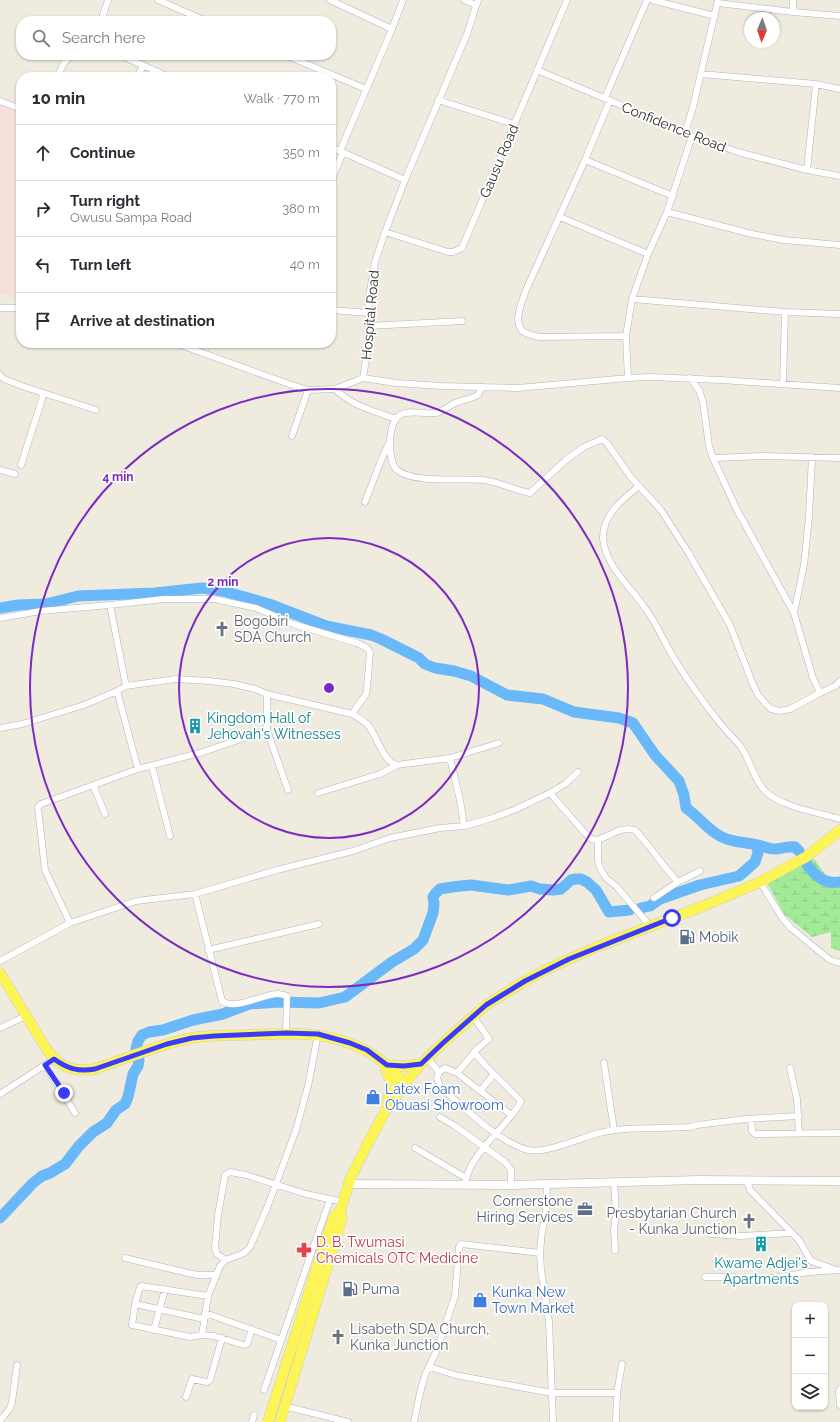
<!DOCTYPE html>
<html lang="en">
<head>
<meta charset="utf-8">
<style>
	:root { --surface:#fff; --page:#f2f2f3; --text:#2b2b33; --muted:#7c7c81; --line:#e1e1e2 }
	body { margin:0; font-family:Raleway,sans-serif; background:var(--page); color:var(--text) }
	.controls { position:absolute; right:12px; bottom:12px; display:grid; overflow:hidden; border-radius:8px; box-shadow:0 1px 3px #0004 }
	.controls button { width:36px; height:36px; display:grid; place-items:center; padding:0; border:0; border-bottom:1px solid var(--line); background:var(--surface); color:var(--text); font:20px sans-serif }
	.compass { position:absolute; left:744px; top:12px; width:36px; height:36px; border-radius:50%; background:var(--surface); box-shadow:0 1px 3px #0004; rotate:182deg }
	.stop { position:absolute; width:12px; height:12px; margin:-9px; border:3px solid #3b3bff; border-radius:50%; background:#fff }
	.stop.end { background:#3b3bff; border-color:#fff; box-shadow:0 1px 4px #0008 }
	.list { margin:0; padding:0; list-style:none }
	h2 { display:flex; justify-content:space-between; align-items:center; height:52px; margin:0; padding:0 16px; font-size:17px }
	h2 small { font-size:13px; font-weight:400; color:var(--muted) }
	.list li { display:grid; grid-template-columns:26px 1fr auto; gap:12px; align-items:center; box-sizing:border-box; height:56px; padding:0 16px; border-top:1px solid var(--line) }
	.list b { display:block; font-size:15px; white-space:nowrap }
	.list p { margin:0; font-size:13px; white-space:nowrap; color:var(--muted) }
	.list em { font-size:13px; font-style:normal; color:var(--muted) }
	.icon { flex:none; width:22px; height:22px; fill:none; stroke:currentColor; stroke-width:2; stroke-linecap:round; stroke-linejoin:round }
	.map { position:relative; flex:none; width:840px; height:1422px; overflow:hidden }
	.search { position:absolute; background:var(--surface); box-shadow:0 1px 3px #0004; left:16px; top:16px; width:320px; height:44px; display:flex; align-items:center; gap:10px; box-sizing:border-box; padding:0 14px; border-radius:16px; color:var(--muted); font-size:15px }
	.panel { position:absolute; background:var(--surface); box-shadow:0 1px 3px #0004; left:16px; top:72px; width:320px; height:276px; border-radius:16px }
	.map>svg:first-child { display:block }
	.medical { fill:#f6dfdb }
	.wetland { fill:url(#wetland-marsh) }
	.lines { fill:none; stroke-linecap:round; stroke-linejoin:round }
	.river { stroke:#69b8f9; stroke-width:11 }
	.minor-casing { stroke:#b2b2c1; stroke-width:7 }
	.tertiary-casing { stroke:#b2b2c1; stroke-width:9 }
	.primary-casing { stroke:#cdcdcd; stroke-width:11 }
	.minor { stroke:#fff; stroke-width:6 }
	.tertiary { stroke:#fff; stroke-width:8 }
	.primary { stroke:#fdf555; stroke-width:10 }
	.route { stroke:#3b3bff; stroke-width:5 }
	.ring { fill:none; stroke:#7b2cbf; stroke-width:2 }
	.labels { text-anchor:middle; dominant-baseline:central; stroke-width:3.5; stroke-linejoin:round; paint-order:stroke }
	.street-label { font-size:14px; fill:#2d2d2d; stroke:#fff }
	.worship-label { font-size:14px; fill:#5b616d; stroke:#fff; text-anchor:start }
	.culture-label { font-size:14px; fill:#0d838f; stroke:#fff; text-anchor:start }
	.service-label { font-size:14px; fill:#4e5e75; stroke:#fff; text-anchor:start }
	.shop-label { font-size:14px; fill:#366cbe; stroke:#fff; text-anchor:start }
	.health-label { font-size:14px; fill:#be3a42; stroke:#fff; text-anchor:start }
	.centre { fill:#7b2cbf; stroke:#fff; stroke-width:2 }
	.ring-label { font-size:12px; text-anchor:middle; font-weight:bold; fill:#7b2cbf; stroke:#fff; stroke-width:3.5; stroke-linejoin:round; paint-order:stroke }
</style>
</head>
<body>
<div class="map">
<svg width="840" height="1422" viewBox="0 0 840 1422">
	<defs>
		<pattern id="wetland-marsh" width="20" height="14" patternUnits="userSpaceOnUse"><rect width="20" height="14" fill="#a3ea96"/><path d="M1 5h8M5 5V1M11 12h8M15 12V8" fill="none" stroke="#8dc982"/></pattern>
	</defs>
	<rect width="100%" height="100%" fill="#efebde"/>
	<path class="medical" d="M0 103 21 111V300L0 293Z"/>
	<path class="wetland" d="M813 858 828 878H838L840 877V951L831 948V932L812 937 784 914 767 883Z"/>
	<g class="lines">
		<path class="river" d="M0 608 18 605 46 604 78 596 155 593 202 588 223 591 269 604 326 626 371 635 381 639 419 658 425 664 435 668 454 671 471 676 507 695 543 699 574 712 619 718 633 723 655 755 679 781 684 795 686 808C698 816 707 829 720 836 730 842 741 842 753 844 760 845 766 848 774 849 781 849 788 846 795 847L799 851
			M806 863C814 875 825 885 840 882
			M641 908 650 906 660 899 700 885 739 876 755 862 758 853 757 845
			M136 1049 138 1041 142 1035 149 1032 163 1030 193 1020 223 1014 249 1004 279 1002 319 1003 345 997 392 962 414 949 423 940 433 913 434 904 433 897 435 894 440 889 452 887 471 885 508 890 531 886 540 889 553 890 561 889 571 880 576 879H581L587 882 596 890 609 912 630 910
			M0 1218 33 1183 42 1176 50 1173 65 1164 79 1146 93 1132 107 1123 116 1110 125 1104 128 1097 133 1074 138 1066 139 1060"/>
		<g class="minor-casing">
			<path id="minor" d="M158 0 206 21
				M330 0 392 29 340 151
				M464 0 476 5
				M652 0 715 16
				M718 3 793 12 840 16
				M793 12V0
				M101 21 108 0
				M392 29 403 0
				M120 55 169 77
				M285 55 366 89
				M537 70 647 116 692 136 738 152 807 170 840 176
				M701 74 816 84 840 89
				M57 77 64 63 72 55
				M137 77 143 66
				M605 98 647 0
				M438 100 514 124
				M0 101 21 109
				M685 133 693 107 718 0
				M331 147 405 180
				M585 160 610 100
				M807 170 816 84
				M331 181 343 152
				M667 212 752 234 784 240 840 245
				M560 217 648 254
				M385 232 448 252H453L462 248 567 0
				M632 299 785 312 840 314
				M0 308H21
				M331 310 369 313
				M369 326 462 321
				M626 336 539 337 528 334 522 331 519 325 518 318 520 307 526 290 585 160 673 196
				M175 343 289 384 308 390 335 389 363 378
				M0 375 4 379 22 386 96 410
				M363 378 396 383 442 386 518 388 628 378 650 377 721 380 840 388
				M363 378 368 347 369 297 375 262 385 232 405 180 467 34 478 0
				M628 378 626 336 632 299 648 254 667 212 692 136
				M690 378 699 390 703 402 709 446 713 458 763 456 840 458
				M783 384 785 312
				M482 387 478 395C471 399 463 400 455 403 449 406 443 411 436 413 425 415 410 409 400 415 392 421 391 431 390 440 390 449 390 462 396 469 411 484 463 478 483 480 500 482 514 490 530 493L567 459 584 447 602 439 607 443 630 476 639 486
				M335 389C352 406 374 411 396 419
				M292 436 308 390
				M713 458 737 510 794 613 813 678 820 693 835 686 840 681
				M21 465 44 393
				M0 470 15 474
				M365 502 380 463 389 443
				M110 605 126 686
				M794 613 804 565 809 517 812 457
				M0 618 41 611 110 605 164 599H214L256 608 293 624 357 643 367 648 370 652 367 689 366 694 352 714 267 694
				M117 691 138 769
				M820 693 790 709 780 711 771 709 766 704 758 695 752 682 730 625 688 552 661 510 639 486C623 499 602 515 603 539 606 567 630 586 645 608 658 625 665 645 677 663 690 684 704 703 719 722 726 731 735 739 741 747 751 761 754 781 766 792 782 807 820 813 840 819
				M352 714C357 717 363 720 368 725 377 736 383 762 397 765L450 758 499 743
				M0 728 22 724 84 705 117 691 126 686 176 679 209 681 234 684 255 689 267 694V730L203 752 138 769 41 804 38 807 45 870 70 923
				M267 730 288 790
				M450 758 460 800 464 826
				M152 766 170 836
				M93 785 105 814
				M318 793 380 774 397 765
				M550 793 584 832 591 839 598 840 620 830 628 829 635 830 648 845 664 866 678 882
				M598 840V861L601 870 606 878 617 887 650 926
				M760 882 783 919 791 928 830 960 840 963
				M195 894 222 1001C235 1011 262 994 278 994 281 994 284 995 287 996L286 1033
				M654 898 678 882 700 871
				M208 950 319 924
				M0 961 70 923 136 901 195 894 277 870 353 851 390 838 440 828 464 826 489 819 514 810 550 793 565 784 578 772
				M0 1028 26 1016
				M427 1058 439 1072 437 1078 441 1088C465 1108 498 1142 528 1150 544 1154 581 1138 599 1133 629 1126 659 1129 690 1127L697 1125 746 1119 799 1116
				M604 1063 614 1130
				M45 1065 75 1113
				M790 1068 797 1099 799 1133
				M439 1072 445 1068 457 1073 511 1115
				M457 1073 478 1048 489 1039 473 1016
				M480 1091 494 1074
				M0 1094 54 1059
				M440 1117 455 1126 505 1162 511 1170V1185
				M751 1119 752 1131 755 1134 840 1133
				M415 1148 466 1178
				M747 1180 750 1190 799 1240 811 1261 834 1269
				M614 1183 616 1212 614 1230 615 1250
				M465 1184C469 1158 495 1136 511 1116 514 1111 519 1107 521 1101L486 1066 474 1052
				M547 1184 546 1214 542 1231 540 1253 541 1270 549 1321 553 1422
				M711 1234 741 1236 792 1233
				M125 1258 188 1273 198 1275H217
				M226 1260 217 1254 215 1248 218 1215 225 1175 230 1172 246 1175 306 1194 343 1202
				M705 1277H735C746 1285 789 1275 803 1273 815 1271 828 1271 840 1270
				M208 1296 141 1286 140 1287 135 1304 132 1325 190 1337 202 1335 214 1336 244 1345 247 1344 252 1329
				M135 1304 204 1319
				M205 1313 281 1340
				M154 1330 165 1289
				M202 1335 208 1296 220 1266 226 1260 244 1253 250 1247 267 1208 296 1130 308 1086 318 1034
				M430 1367 455 1375 552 1393H617
				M840 1389 839 1392 840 1405
				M264 1390 330 1199
				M186 1397 192 1379 207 1382 210 1380 222 1338
				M284 1406 348 1422
				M0 1421 10 1408 12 1402 17 1365
				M252 1422 254 1415
				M414 1422 420 1393 425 1375 436 1352 455 1296 459 1247 461 1244 540 1253
				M616 1422 617 1393 622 1364"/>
		</g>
		<g class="tertiary-casing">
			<path id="tertiary" d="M349 1184 511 1185 699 1180 840 1181"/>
		</g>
		<g class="primary-casing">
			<path id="primary" d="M0 973 47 1050C61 1068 72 1072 95 1069 127 1058 158 1045 191 1038 209 1035 228 1035 246 1035 287 1033 328 1030 365 1050 381 1058 392 1071 405 1083
				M387 1065 404 1066 421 1064
				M385 1067 391 1083 387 1105
				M268 1422 321 1254 334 1217 340 1211 351 1177 368 1143 386 1110 405 1083 421 1064 443 1043 486 1005 525 981 545 970 599 946 706 905 760 882 806 857 840 830
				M280 1422 342 1218 340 1211"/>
		</g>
		<use href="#minor" class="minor"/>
		<use href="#tertiary" class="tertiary"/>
		<use href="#primary" class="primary"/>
	</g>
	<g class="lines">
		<path class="route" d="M64 1093 45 1065 54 1059C68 1069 79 1072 95 1069L167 1044 192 1038 214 1036 286 1033 318 1034 350 1043 367 1050 387 1065 404 1066 421 1064 443 1043 486 1005 525 981 569 959 672 918"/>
	</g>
	<g class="ring">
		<circle cx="329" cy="688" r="150"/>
		<circle cx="329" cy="688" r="299"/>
	</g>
	<defs>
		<g id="church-bare" transform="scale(1.2)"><path d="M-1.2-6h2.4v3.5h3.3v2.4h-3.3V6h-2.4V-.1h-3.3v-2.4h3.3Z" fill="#6b7280" stroke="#fff" stroke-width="2.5" paint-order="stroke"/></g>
		<g id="building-bare" transform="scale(1.2)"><path d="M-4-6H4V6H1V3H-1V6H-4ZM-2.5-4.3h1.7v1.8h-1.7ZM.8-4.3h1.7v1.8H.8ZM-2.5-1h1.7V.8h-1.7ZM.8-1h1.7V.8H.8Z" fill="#0f9aa8" stroke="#fff" stroke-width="2.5" paint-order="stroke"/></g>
		<g id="fuel-bare" transform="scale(1.2)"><path d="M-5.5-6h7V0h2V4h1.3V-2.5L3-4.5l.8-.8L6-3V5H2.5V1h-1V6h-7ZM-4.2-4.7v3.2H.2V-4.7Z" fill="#5c6f8a" stroke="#fff" stroke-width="2.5" paint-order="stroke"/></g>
		<g id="shop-bare" transform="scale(1.2)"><path d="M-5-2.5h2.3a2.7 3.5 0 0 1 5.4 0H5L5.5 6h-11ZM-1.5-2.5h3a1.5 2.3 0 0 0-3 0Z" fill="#3f7fe0" stroke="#fff" stroke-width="2.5" paint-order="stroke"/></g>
		<g id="office-bare" transform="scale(1.2)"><path d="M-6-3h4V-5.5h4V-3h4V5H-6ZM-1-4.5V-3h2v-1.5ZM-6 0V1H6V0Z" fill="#5c6f8a" stroke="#fff" stroke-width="2.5" paint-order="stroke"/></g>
		<g id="pharmacy-bare" transform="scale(1.2)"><path d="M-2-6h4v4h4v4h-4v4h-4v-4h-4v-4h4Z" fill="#e0444e" stroke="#fff" stroke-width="2.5" paint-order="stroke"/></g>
	</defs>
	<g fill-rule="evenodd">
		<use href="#church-bare" x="222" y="629"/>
		<use href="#building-bare" x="195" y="726"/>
		<use href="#fuel-bare" x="687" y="937"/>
		<use href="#shop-bare" x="373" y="1097"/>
		<use href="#office-bare" x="585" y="1209"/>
		<use href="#church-bare" x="749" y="1221"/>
		<use href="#building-bare" x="761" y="1244"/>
		<use href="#pharmacy-bare" x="304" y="1250"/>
		<use href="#fuel-bare" x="350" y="1289"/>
		<use href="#shop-bare" x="480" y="1300"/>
		<use href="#church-bare" x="338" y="1337"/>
	</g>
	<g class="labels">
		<g class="street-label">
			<text transform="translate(674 127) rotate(22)">Confidence Road</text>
			<text transform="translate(499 161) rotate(-67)">Gausu Road</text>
			<text transform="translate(370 315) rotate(-85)">Hospital Road</text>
		</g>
		<g class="worship-label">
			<text x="234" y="621">Bogobiri<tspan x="234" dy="16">SDA Church</tspan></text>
			<text x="737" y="1213" text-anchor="end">Presbytarian Church<tspan x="737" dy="16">- Kunka Junction</tspan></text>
			<text x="350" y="1329">Lisabeth SDA Church,<tspan x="350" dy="16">Kunka Junction</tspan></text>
		</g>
		<g class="culture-label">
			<text x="207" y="718">Kingdom Hall of<tspan x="207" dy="16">Jehovah's Witnesses</tspan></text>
			<text x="761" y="1263" text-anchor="middle">Kwame Adjei's<tspan x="761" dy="16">Apartments</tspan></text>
		</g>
		<g class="service-label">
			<text x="699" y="937">Mobik</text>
			<text x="573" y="1201" text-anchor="end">Cornerstone<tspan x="573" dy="16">Hiring Services</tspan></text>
			<text x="362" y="1289">Puma</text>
		</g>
		<g class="shop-label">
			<text x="385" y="1089">Latex Foam<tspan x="385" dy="16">Obuasi Showroom</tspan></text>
			<text x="492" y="1292">Kunka New<tspan x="492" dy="16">Town Market</tspan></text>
		</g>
		<g class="health-label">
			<text x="316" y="1242">D. B. Twumasi<tspan x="316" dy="16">Chemicals OTC Medicine</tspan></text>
		</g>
	</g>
	<circle cx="329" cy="688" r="6" class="centre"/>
	<g class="ring-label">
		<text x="118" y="481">4 min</text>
		<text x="223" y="586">2 min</text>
	</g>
</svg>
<div class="controls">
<button>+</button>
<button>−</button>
<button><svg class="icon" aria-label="layers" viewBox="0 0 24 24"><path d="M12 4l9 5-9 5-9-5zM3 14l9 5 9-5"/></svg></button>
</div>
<svg class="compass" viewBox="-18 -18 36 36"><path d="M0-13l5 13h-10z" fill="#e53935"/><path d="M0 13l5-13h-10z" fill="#7c7c81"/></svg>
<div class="stop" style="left:672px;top:918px"></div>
<div class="stop end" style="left:64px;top:1093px"></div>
<div class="search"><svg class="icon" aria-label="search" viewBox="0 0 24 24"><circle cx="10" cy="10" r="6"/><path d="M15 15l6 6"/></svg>Search here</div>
<section class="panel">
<h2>10 min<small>Walk · 770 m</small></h2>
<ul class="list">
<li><svg class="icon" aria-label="ahead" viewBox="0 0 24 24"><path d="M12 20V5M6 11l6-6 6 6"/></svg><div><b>Continue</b></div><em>350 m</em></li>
<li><svg class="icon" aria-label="right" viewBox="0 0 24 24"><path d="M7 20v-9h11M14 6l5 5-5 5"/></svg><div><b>Turn right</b><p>Owusu Sampa Road</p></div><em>380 m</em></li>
<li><svg class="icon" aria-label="left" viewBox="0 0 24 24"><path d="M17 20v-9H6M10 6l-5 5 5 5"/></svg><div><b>Turn left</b></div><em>40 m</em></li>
<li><svg class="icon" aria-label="arrive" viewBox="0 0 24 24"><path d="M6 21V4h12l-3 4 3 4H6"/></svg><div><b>Arrive at destination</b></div></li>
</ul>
</section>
</div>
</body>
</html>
